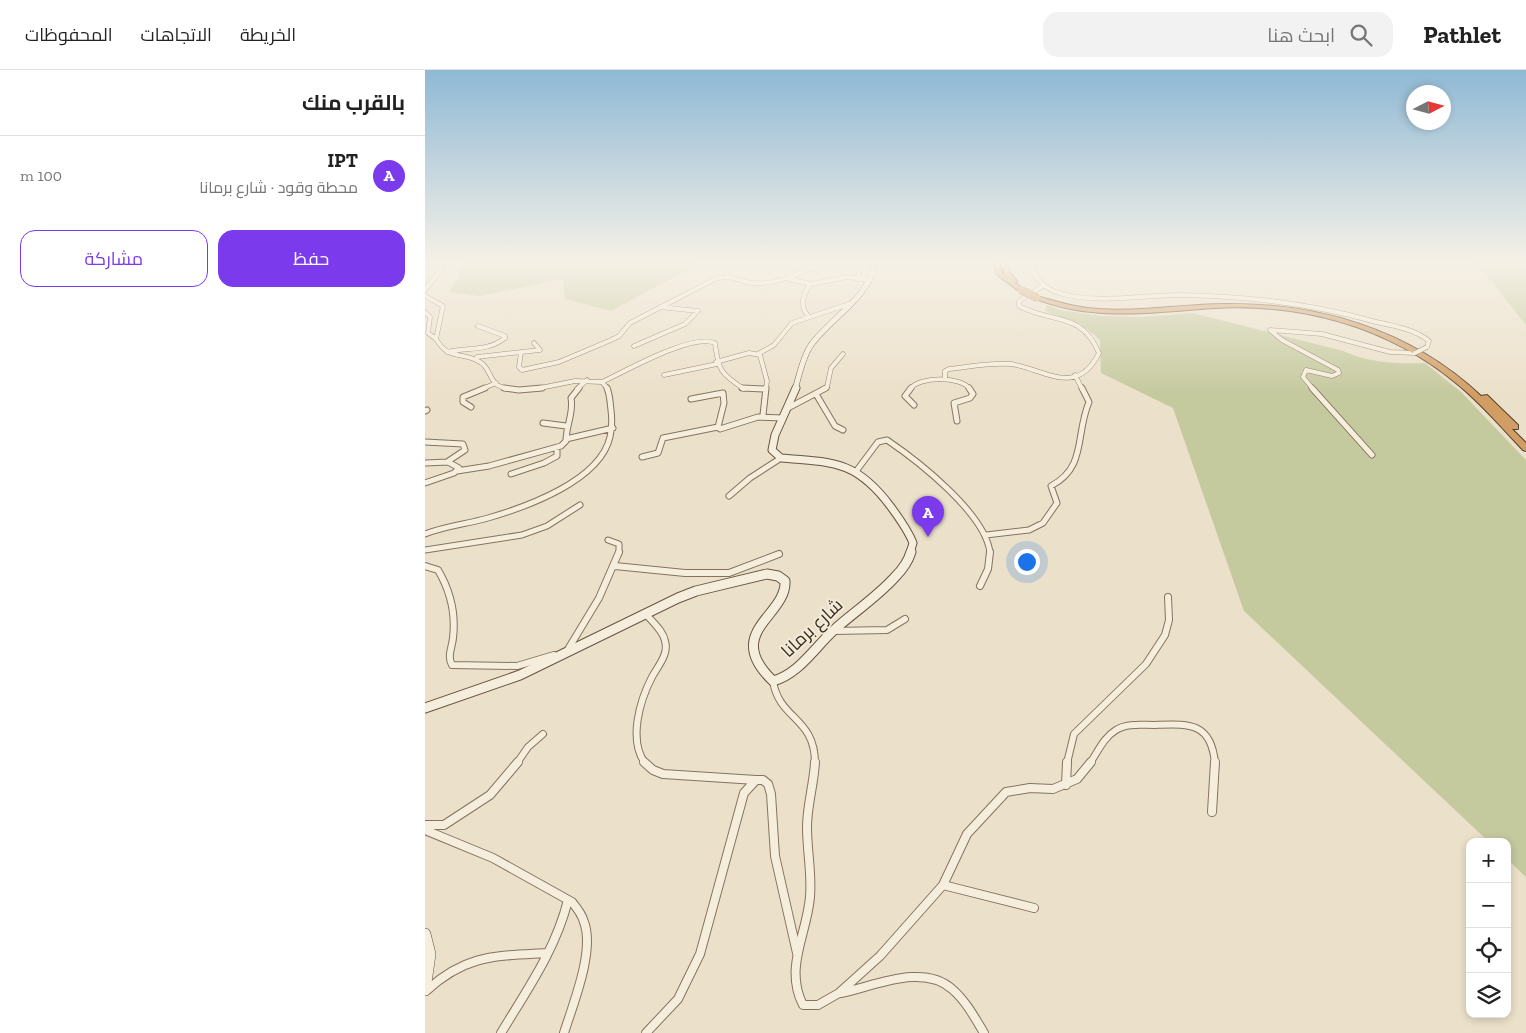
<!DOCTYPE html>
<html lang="ar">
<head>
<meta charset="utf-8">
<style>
	:root { --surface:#fff; --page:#f2f2f2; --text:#222; --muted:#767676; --line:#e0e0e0; --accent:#7c3aed }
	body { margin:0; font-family:"Zilla Slab",Cairo,serif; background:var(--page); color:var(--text); direction:rtl }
	.controls { position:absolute; right:15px; bottom:15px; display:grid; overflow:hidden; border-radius:10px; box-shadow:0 2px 8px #0003 }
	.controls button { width:45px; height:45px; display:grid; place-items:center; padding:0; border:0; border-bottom:1px solid var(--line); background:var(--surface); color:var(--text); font:25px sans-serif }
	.compass { position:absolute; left:981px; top:15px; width:45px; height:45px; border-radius:50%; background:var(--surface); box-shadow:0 2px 8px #0003; rotate:84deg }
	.you { position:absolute; left:601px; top:491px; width:18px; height:18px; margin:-12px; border:4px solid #fff; border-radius:50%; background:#1a73e8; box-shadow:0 0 0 8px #1a73e833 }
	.badge { display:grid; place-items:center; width:32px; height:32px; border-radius:50%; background:var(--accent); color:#fff; font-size:16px; font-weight:700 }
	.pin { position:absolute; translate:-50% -41px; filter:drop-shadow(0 1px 2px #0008) }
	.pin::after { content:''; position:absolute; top:26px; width:18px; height:15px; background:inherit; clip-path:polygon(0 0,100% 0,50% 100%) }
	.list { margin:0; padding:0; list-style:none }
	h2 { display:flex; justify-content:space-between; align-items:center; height:65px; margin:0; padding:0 20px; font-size:21px }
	h2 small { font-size:16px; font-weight:400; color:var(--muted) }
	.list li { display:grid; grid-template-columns:32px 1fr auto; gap:15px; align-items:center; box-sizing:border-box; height:80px; padding:0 20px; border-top:1px solid var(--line) }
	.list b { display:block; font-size:19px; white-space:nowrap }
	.list p { margin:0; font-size:16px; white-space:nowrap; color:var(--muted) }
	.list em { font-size:16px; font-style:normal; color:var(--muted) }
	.actions { display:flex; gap:10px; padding:15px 20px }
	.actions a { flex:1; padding:11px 0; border:1px solid var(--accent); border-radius:15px; text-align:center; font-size:18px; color:var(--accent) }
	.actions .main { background:var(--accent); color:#fff }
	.icon { flex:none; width:28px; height:28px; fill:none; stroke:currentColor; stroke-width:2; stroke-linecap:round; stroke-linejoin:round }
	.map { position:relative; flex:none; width:1101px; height:963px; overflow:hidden; direction:ltr }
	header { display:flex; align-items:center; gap:30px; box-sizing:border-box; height:70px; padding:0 25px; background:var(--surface); border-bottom:1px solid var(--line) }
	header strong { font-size:24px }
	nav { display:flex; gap:28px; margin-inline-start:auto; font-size:18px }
	.search { width:350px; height:45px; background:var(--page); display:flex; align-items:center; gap:12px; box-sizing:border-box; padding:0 18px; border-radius:15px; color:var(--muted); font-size:19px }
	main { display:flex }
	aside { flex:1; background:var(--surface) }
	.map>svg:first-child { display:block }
	.green { fill:#c5c99e }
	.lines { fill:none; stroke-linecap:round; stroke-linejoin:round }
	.street-far3-casing { stroke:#86735f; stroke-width:5 }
	.street-far2-casing { stroke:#86735f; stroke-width:7 }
	.street-far1-casing { stroke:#86735f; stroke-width:8 }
	.street-casing { stroke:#86735f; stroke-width:10 }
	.secondary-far3-casing { stroke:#685442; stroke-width:6 }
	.secondary-far2-casing { stroke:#685442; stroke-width:9 }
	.secondary-far1-casing { stroke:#685442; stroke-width:11 }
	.secondary-casing { stroke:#685442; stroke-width:12 }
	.highway-casing { stroke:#554133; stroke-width:2 }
	.street-far3 { stroke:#f6eedc; stroke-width:4 }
	.street-far2 { stroke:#f6eedc; stroke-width:5 }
	.street-far1 { stroke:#f6eedc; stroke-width:6 }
	.street { stroke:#f6eedc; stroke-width:8 }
	.secondary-far3 { stroke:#f6eedc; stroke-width:5 }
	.secondary-far2 { stroke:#f6eedc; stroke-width:7 }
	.secondary-far1 { stroke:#f6eedc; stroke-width:9 }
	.secondary { stroke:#f6eedc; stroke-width:11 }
	.highway { fill:#d29d63; fill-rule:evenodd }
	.street-bridge-casing { stroke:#86735f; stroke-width:5; stroke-linecap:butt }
	.highway-bridge-casing { stroke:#554133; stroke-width:8; stroke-linecap:butt }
	.street-bridge { stroke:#f6eedc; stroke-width:4 }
	.highway-bridge { stroke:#d29d63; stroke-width:7 }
	.labels { text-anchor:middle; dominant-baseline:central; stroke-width:4; stroke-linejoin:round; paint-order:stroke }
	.street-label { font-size:18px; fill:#382c22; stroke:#f3ead8 }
</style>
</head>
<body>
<header>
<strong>Pathlet</strong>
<div class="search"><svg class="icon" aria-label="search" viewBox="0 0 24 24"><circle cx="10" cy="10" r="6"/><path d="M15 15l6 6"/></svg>ابحث هنا</div>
<nav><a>الخريطة</a><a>الاتجاهات</a><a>المحفوظات</a></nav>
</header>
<main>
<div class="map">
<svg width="1101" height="963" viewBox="0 0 1101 963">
	<rect width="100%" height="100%" fill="#ebe0c9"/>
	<path class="green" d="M36 191H279L186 241 140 229 138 209 54 226 23 222 34 208Z
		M1042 191H1101V255L1062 206Z
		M622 235 636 240 677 246 717 247 768 243 918 281C944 293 972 294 1000 293L1036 322 1101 390V807L1082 789V772H1064L819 541 748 338 676 303 675 270C659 254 641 250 620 241Z"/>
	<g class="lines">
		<g class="street-far3-casing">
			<path id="street-far3" d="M376 191 388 198
				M425 191 434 202 432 209
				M609 191 606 196C610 209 618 217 631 222 670 235 716 225 756 225 820 226 882 233 944 250 964 256 987 257 1004 271L1002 277
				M301 206 306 197 317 191
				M361 208 385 214 422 207 445 210
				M0 220 16 200 18 194 12 191
				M0 226 18 236 11 269C24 291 37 281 55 292 64 297 64 307 71 314 73 316 79 318 82 319
				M0 242 5 247 3 263 11 269
				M383 246C374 234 378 226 385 214
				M209 276 260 254 273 241 235 237
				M22 282C43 277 62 282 80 268V266L53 256
				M96 282 94 297 97 300 134 292 186 270 194 266 205 253 292 208C308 205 313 211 327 213 353 216 380 200 403 191
				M333 284 349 275 367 253 427 233
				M52 287 115 280 109 273
				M291 292 324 283 335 285 342 311 341 319
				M239 305 292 294
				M650 305 657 319
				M520 309V301L524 299C543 297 567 292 586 294 619 299 652 328 674 283 656 241 628 254 594 236V231L618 216
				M177 312C201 301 267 263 290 273 293 300 296 304 319 319
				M57 319 71 313
				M110 319 150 311 177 312 183 319
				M152 319 162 310
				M398 319 402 317 406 298 418 284
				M485 319C495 306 535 306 545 319
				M888 319 878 307 881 300 907 306 914 303 913 300 857 270 845 260 897 264 965 282 990 283"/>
		</g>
		<g class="street-far2-casing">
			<path id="street-far2" d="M79 318 94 320 117 318
				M317 318 341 319
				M486 318 480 326 489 335
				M887 318 947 385
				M391 324 410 356 418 360
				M266 329 298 323 299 333 293 357 295 359 333 347 358 348
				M46 337 38 332V327L60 318
				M363 338 401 318
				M0 341 2 340
				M338 345 341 318
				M532 351 529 333 545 328 548 324 544 318
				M118 353 141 356
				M141 369 188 358
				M0 372 38 374 40 380 22 392
				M217 387 233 383 238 368 293 357
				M0 393 23 392 34 398 29 403 0 413
				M432 400 453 372 462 370C493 391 561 444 565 483
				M32 401 64 396 136 376 141 371C141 355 149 343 146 328L154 318
				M86 404 119 393 132 386V378
				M304 426 325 408 356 388
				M0 464C20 456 42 454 63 448 101 437 175 411 185 367 187 358 187 348 186 340 185 332 185 325 182 318
				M561 465 604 460 618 453 632 433 626 416C662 397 650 365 664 332L657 318
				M183 470 194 474V483
				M0 480 97 465 122 456 155 435"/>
		</g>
		<g class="street-far1-casing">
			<path id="street-far1" d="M0 496 13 500C26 522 31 543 28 568 27 578 22 586 27 595L92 596 129 585
				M190 496 260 503H304L354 484
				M555 516 563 499 565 482
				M408 561 462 560 480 549
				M142 581 174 528 194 482
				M348 611C354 650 390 647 390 693
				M92 693 103 677 118 664
				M220 693C203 670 215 630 227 607 233 596 244 584 240 571 238 560 227 552 220 543
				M642 693 649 664 721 594 740 565 744 550 743 527
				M665 693C673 682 678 668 691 660 702 653 716 655 729 655 763 654 786 651 790 693"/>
		</g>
		<g class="street-casing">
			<path id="street" d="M219 692 228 700 238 704 331 710
				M390 692C389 714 382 735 382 757 382 781 387 803 385 827 382 864 359 898 378 935H393L414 923 455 886 518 815 542 764 581 722 605 718 628 719 652 709 666 692
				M641 715 642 692
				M787 742 790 692
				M0 755H19L65 725 93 692
				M0 760 68 788 147 832C152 838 157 844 159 852 170 881 148 934 139 963
				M518 815 609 838
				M1 921C41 884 71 886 122 883
				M416 923C450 916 498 893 527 919 541 931 550 948 559 963
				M76 963C102 920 131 879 143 830
				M221 963 253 929 275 884 319 723 331 710H338L343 714 346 724 350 786 372 883"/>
		</g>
		<g class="secondary-far3-casing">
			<path id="secondary-far3" d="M518 191 537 194 546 191
				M370 319C375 304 377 288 386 275 407 246 444 229 451 191"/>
		</g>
		<g class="secondary-far2-casing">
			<path id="secondary-far2" d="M371 318 350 365 347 380 356 388C409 392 432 391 466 437 474 448 483 460 488 473L485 483"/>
		</g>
		<g class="secondary-far1-casing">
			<path id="secondary-far1" d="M0 638 95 605 253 528 271 521 342 504 353 506 360 511C362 546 297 562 348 611 374 604 390 577 409 560 429 542 452 527 470 507 478 499 483 492 486 482"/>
		</g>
		<g class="secondary-casing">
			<path id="secondary" d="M0 864 5 884 0 920"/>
		</g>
		<g class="highway-casing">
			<path id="highway" d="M567 191H573L577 203 580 205 575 191H581L585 203 592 211 590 213 598 219V221H594L572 205Z
				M612 226C627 230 641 235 656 237 702 244 749 235 796 234 892 232 985 259 1056 326L1062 325 1093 355V359H1087L1101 373V381L1098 380C1076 357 1056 333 1031 313 963 257 877 233 790 238 746 241 702 247 657 241 641 239 625 234 610 229V227Z"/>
		</g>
		<use href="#street-far3" class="street-far3"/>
		<use href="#street-far2" class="street-far2"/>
		<use href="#street-far1" class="street-far1"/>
		<use href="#street" class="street"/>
		<use href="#secondary-far3" class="secondary-far3"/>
		<use href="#secondary-far2" class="secondary-far2"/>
		<use href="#secondary-far1" class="secondary-far1"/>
		<use href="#secondary" class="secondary"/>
		<use href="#highway" class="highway"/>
		<g class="street-bridge-casing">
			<path id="street-bridge" d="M990 283 1002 277"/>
		</g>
		<g class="highway-bridge-casing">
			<path id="highway-bridge" d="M596 220 612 228"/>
		</g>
		<use href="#street-bridge" class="street-bridge"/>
		<use href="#highway-bridge" class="highway-bridge"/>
	</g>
	<linearGradient id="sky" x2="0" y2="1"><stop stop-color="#8fb9d5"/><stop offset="0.59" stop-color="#f6f1e7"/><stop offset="1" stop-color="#f6f1e7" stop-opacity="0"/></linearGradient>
	<rect width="1101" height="325" fill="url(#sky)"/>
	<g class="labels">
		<g class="street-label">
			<text transform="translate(387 558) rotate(-43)">شارع برمانا</text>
		</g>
	</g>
</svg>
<div class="controls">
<button>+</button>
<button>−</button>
<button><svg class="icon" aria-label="locate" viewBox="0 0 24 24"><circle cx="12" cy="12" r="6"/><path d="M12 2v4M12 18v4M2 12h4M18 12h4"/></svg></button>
<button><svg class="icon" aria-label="layers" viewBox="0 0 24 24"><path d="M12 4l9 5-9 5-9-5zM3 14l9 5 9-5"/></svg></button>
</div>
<svg class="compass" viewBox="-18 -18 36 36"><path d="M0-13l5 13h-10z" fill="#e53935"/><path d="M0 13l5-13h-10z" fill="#767676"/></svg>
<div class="you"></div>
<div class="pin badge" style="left:503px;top:467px">A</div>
</div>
<aside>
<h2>بالقرب منك<small></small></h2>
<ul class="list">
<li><span class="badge">A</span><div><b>IPT</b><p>محطة وقود · شارع برمانا</p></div><em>100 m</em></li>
</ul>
<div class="actions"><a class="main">حفظ</a><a>مشاركة</a></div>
</aside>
</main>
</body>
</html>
